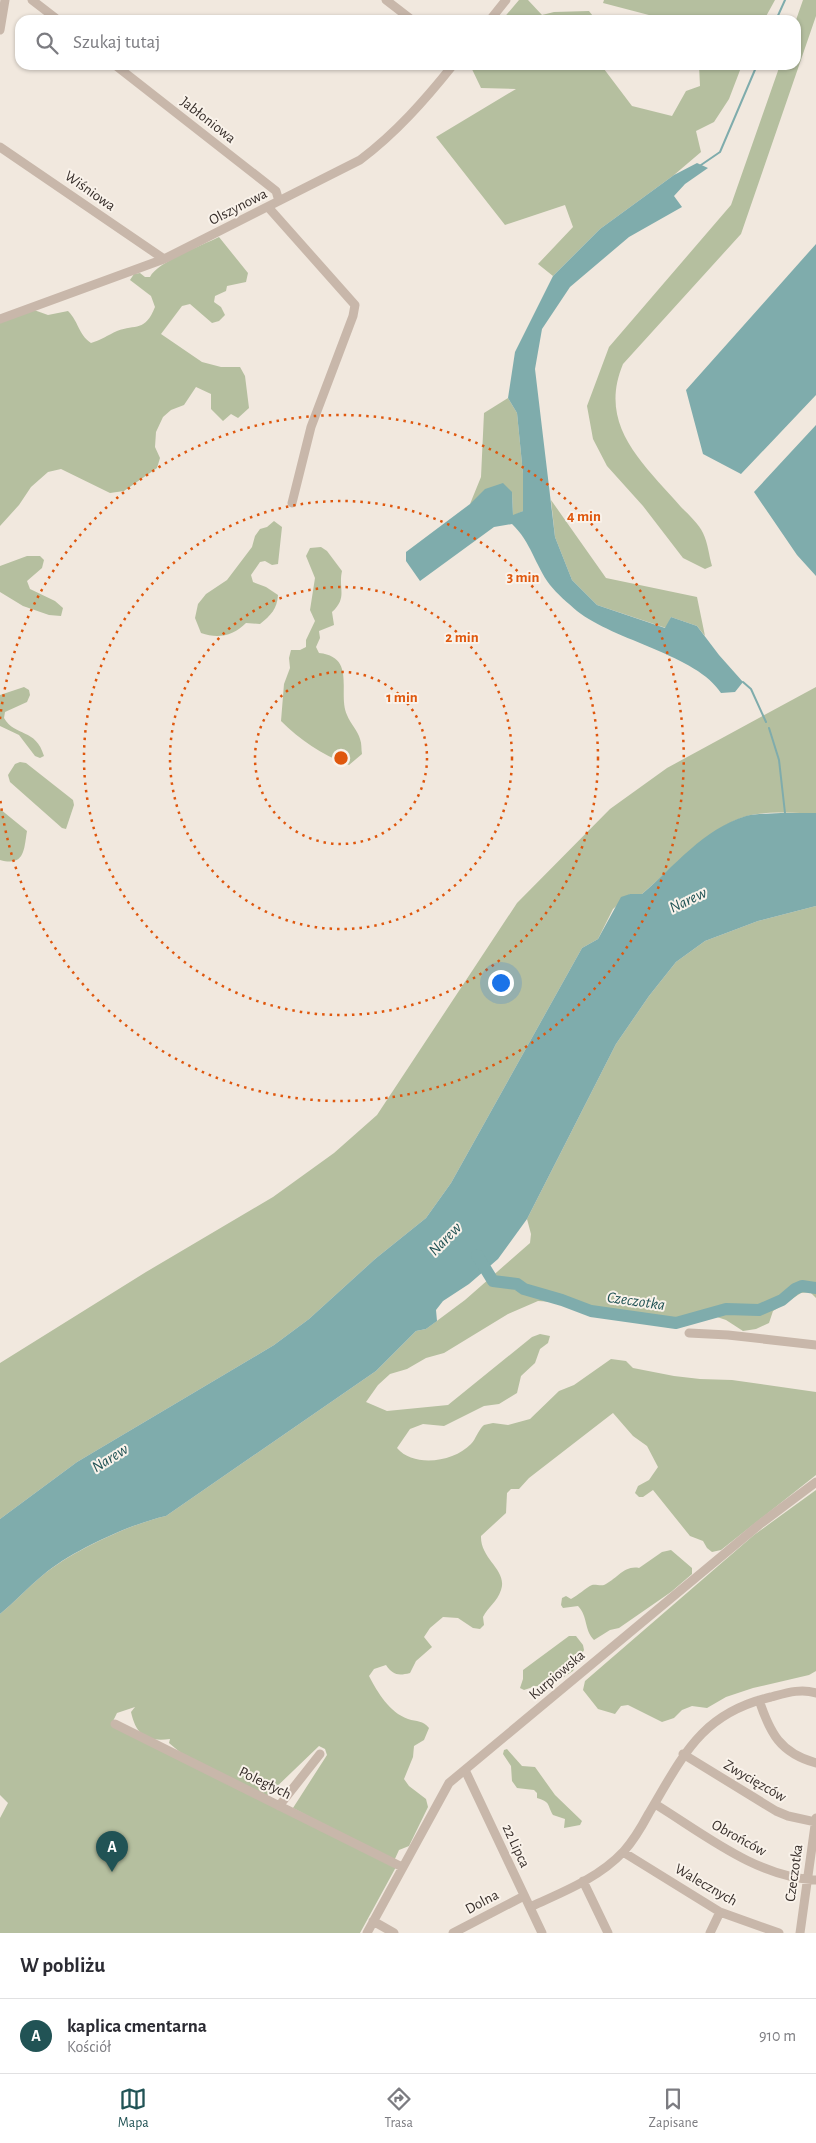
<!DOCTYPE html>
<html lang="pl">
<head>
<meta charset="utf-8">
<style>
	:root { --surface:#fff; --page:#f2f2f3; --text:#2b2b33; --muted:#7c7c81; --line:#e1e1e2; --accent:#215355 }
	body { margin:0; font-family:"Alegreya Sans",sans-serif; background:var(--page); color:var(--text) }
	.you { position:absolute; left:500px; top:982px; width:18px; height:18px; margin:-12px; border:4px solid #fff; border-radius:50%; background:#1a73e8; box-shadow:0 0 0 8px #1a73e833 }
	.badge { display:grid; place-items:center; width:32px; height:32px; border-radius:50%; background:var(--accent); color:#fff; font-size:16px; font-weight:700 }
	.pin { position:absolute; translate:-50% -41px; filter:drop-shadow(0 1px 2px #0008) }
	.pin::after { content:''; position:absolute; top:26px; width:18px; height:15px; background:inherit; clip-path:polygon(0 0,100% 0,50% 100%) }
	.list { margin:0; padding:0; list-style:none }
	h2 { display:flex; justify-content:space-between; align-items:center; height:65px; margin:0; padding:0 20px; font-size:21px }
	h2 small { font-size:16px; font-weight:400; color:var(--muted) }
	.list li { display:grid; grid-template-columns:32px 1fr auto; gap:15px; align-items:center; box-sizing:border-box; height:75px; padding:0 20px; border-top:1px solid var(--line) }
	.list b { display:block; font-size:19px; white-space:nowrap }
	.list p { margin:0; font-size:16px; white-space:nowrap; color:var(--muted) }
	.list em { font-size:16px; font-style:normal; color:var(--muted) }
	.icon { flex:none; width:28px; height:28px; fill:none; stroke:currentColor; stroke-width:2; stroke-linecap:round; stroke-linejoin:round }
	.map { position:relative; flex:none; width:816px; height:1933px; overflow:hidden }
	.search { position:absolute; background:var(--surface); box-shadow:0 1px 4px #0004; left:15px; right:15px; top:15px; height:55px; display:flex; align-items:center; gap:12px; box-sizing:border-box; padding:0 18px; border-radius:15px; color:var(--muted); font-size:19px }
	.sheet { height:140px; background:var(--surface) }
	nav { display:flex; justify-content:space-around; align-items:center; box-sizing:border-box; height:70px; border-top:1px solid var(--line); background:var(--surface); font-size:14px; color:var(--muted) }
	nav a { display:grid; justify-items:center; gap:2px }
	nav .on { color:var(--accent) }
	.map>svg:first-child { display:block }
	.green { fill:#b5bf9f }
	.water { fill:#7facac }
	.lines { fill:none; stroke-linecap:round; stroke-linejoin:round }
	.stream { stroke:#7facac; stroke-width:2 }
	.river { stroke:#7facac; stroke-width:12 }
	.minor { stroke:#c8b7aa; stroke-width:9 }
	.ring { fill:none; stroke:#df570d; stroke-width:2.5; stroke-dasharray:2.5 5 }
	.labels { text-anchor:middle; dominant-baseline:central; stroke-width:4; stroke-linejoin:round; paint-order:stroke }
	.street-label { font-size:15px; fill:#362d29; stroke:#f9f2ea }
	.water-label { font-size:16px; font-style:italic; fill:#215355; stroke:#f9f2ea }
	.centre { fill:#df570d; stroke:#f9f2ea; stroke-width:2.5 }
	.ring-label { font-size:15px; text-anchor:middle; font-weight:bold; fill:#df570d; stroke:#f9f2ea; stroke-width:4; stroke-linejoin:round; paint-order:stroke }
</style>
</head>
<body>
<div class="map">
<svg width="816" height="1933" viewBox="0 0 816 1933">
	<rect width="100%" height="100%" fill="#f1e8de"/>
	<path class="green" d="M519 0H528L542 15 554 12 589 11 596 20H502Z
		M604 0H775L764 20H668L603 3Z
		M803 0H816V16L741 234 623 364C597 426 644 464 681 507 688 514 699 524 703 533 708 543 709 556 712 566L705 569 683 558 643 506 607 466 593 439 587 406 609 347 731 205 780 65H796V20Z
		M470 65H601L632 106 672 116 686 91 700 86 699 65H742L729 99 714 122 696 131 701 152 674 175 600 229 553 276 538 264 573 227 565 205 505 225 436 137 516 89 481 88Z
		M219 237 248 273 246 282 227 286 226 291 215 296 214 302 221 307 225 315 219 321 212 323 190 304 182 306 161 334 202 362 221 367H240L245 376 249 408 238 418 231 414 223 421 211 409V394L196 387 184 405 171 410 163 417 156 432 155 447 160 458 157 468 124 491 110 493 61 469 48 472 31 487 19 505 0 526V321L34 310 48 315 68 311C79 322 78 334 91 343 101 340 108 335 117 331 136 324 145 332 155 307L151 296 130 280 134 274 140 273 145 277H150C157 262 203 245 219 237Z
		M508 398 517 413 523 474V511L513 516 512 492 470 504 481 477 484 413Z
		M551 500 606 578 697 597 705 636 697 626 671 617 666 628 597 605 572 580 555 537Z
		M274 521 282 527 278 564 272 565 265 561 260 562 251 575 253 582 266 587 278 595C277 609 271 615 260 624L246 623C233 636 218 639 201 633L195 618 198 604 206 594 227 580 252 547 255 536 260 529 267 527Z
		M321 547 327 551 342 571C338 589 348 597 332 612L334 625 319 631 320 638 316 647 319 653C357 657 337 693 347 715 350 723 358 731 360 739 362 744 361 749 362 754L349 765C324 756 300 740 281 721L284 684 290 668 289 658 291 650H300L306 647V640L315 621 310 610 315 578 306 556 310 548Z
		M27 556H40L44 560 42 568 27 581 30 589 55 601 63 608 61 616 49 615 23 606 0 592V566Z
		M24 687 29 690 30 695 27 702 5 712 4 718C15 737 36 728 44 756L40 758 35 756 19 735 0 726V695Z
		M816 687V813C793 814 769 810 747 816 711 826 670 870 642 894H630L613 909 598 939 582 948 451 1183 426 1218 375 1259 309 1319 274 1345 77 1462 0 1519V1363L146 1272 273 1197 334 1153 377 1115 517 903 610 809 667 768Z
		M20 762 26 763 73 800 74 805 66 829 62 828 10 782 8 775 15 764Z
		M0 809 27 831C24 849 25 867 0 860Z
		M816 906V1298L810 1292 801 1293 773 1311 769 1323 756 1329 743 1331 726 1320 714 1316 671 1328 611 1315 596 1317 553 1302 538 1301 508 1314 444 1353 426 1358 407 1369 390 1374 378 1385 366 1402 387 1411 448 1405 532 1337 540 1334 550 1336 548 1343 540 1349 535 1363 521 1376 517 1393 499 1404 484 1406 444 1426 423 1424 410 1429 397 1448C414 1468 454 1462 471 1444 476 1439 478 1430 484 1425L493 1423 508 1425 530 1419 559 1391 574 1385 611 1359 626 1361 633 1368 674 1376 700 1379 732 1380 816 1392V1475L721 1550 712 1552 707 1548 703 1541 690 1536 653 1490 643 1497H639L635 1493 638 1486 649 1480 658 1467 647 1446 633 1436 613 1413 529 1478 519 1489H511L507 1493 506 1513 481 1536C480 1559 508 1570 501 1590 497 1602 488 1607 483 1617L484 1625 480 1629 473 1628 458 1618 443 1617 430 1628 424 1637 432 1647 416 1661 410 1673C398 1676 393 1675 386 1665L374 1669 369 1676C378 1693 389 1712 408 1719 417 1722 423 1720 429 1728L424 1740 414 1746 413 1757 404 1779 409 1786 426 1799 428 1807 409 1846 399 1850 394 1861 293 1808 327 1755 325 1749 319 1746 267 1796 181 1753 169 1743 170 1739C147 1742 136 1735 131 1712L135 1707 117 1713 111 1725 396 1867 360 1933H0V1818L8 1803 0 1795V1614C15 1602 28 1587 43 1575 72 1551 130 1524 166 1516L376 1371 416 1331 426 1329 465 1300 530 1243 531 1234 527 1219 616 1044 649 996 676 962 705 941 758 921Z
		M816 1490V1671L809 1675 753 1688 726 1697 707 1708 692 1706 682 1710 674 1718 662 1722 628 1705 621 1706 615 1714 598 1709 583 1690 585 1681 754 1535Z
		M671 1550 692 1568V1574L671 1592 619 1628 610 1630 594 1640C584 1630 588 1616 578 1606L563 1608 561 1605 562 1598 566 1596 571 1599C579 1595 585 1588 592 1585 595 1584 600 1586 604 1585 616 1580 624 1565 639 1568L662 1552Z
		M569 1636H576L583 1645 584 1650 573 1671 551 1685 541 1688 536 1686 524 1690 520 1688 523 1679V1670Z
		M507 1749 522 1766 535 1767 555 1795 582 1821 580 1825 564 1828 565 1819 553 1815C547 1805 551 1802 537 1798V1793L534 1790 517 1788 512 1781 511 1766 503 1754 504 1750Z"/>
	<path class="water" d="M697 163 708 168 685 184 674 196 682 207 629 237 570 287 542 329 535 369 555 537 572 580 597 605 665 628 671 617 697 626 719 655 743 682 735 692 721 693C697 655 615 641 577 611 568 603 557 594 550 585 535 565 531 542 512 524L494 527 420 581 406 561V552L470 504 485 489 503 483 512 492 513 515 523 511V474L517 413 508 398 515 352 553 276 600 229 674 175Z
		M816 244V395L741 474 703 454 686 390Z
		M816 425V576L797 555 754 492Z
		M781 813H816V906L758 921 705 941 676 962 649 996 616 1044 527 1219 498 1259 469 1284 443 1301 436 1310 437 1321 426 1329 416 1331 376 1371 166 1516C130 1524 71 1551 43 1575 28 1587 15 1602 0 1614V1519L77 1462 274 1345 309 1319 375 1259 426 1218 451 1183 582 948 598 939 621 897 630 894H642C675 866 703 829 746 816 757 813 770 814 781 813Z"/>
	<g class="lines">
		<path class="stream" d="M776 20 785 0
			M701 165 720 152 757 65
			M743 682 751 689 766 722
			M769 728 779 760 785 813"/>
		<path class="river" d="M477 1255 493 1281 517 1284 524 1289 562 1300 591 1311 676 1323 726 1309 759 1310 782 1300 795 1289 802 1286 816 1288"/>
		<path class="minor" d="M32 0 58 20
			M386 0 412 20
			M490 20 506 0
			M0 30 5 0
			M115 65 276 191 279 201
			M0 147 164 259
			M268 207 355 305 353 316 311 427 292 503
			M0 319 164 259 360 160C396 133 425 100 453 65
			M689 1333 728 1335 816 1345
			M759 1700C770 1733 780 1753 816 1763
			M115 1724 402 1867
			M683 1754 776 1811 788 1816 816 1822
			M465 1770 542 1933
			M655 1804C704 1834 756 1877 816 1880
			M279 1806 320 1754
			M623 1852 720 1912 779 1933
			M583 1881 608 1933
			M530 1907C563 1892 599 1878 624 1851 634 1840 642 1826 649 1813 683 1756 701 1713 771 1697 786 1693 801 1688 816 1693
			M373 1921 394 1933
			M367 1933 449 1783 759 1525 816 1482
			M453 1933 524 1896
			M710 1933 720 1912
			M800 1933 816 1818"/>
	</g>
	<g class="ring">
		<circle cx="341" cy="758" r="86"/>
		<circle cx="341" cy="758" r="171"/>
		<circle cx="341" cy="758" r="257"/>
		<path d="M0 719A343 343 0 1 1 0 797"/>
	</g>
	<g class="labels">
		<g class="street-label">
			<text transform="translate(208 120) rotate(38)">Jabłoniowa</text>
			<text transform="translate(90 191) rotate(35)">Wiśniowa</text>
			<text transform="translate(238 207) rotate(-27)">Olszynowa</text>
			<text transform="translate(557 1675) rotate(-40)">Kurpiowska</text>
			<text transform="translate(755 1781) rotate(30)">Zwycięzców</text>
			<text transform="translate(265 1783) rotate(26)">Poległych</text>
			<text transform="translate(739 1838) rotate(29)">Obrońców</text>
			<text transform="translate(516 1846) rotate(65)">22 Lipca</text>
			<text transform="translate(794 1873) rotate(-82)">Czeczotka</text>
			<text transform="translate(706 1885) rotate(30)">Walecznych</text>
			<text transform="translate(482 1902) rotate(-28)">Dolna</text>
		</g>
		<g class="water-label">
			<text transform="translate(688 900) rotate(-26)">Narew</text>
			<text transform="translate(445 1239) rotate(-46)">Narew</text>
			<text transform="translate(636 1301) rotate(8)">Czeczotka</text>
			<text transform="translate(110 1458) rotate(-32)">Narew</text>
		</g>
	</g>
	<circle cx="341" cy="758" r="8" class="centre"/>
	<g class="ring-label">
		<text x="584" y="521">4 min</text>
		<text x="523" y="582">3 min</text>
		<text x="462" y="642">2 min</text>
		<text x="402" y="702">1 min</text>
	</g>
</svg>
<div class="you"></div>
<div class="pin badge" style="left:112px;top:1872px">A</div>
<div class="search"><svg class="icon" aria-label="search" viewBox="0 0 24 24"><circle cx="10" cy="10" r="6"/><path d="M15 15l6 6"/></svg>Szukaj tutaj</div>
</div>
<section class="sheet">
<h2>W pobliżu<small></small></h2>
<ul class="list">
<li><span class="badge">A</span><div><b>kaplica cmentarna</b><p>Kościół</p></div><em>910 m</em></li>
</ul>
</section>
<nav>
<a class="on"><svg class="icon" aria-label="map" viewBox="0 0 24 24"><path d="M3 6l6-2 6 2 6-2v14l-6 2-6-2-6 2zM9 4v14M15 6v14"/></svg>Mapa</a>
<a><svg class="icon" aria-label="directions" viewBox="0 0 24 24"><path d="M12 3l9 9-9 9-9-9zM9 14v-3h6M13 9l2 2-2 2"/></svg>Trasa</a>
<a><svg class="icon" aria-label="saved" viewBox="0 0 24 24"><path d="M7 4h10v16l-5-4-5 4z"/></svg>Zapisane</a>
</nav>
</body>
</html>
